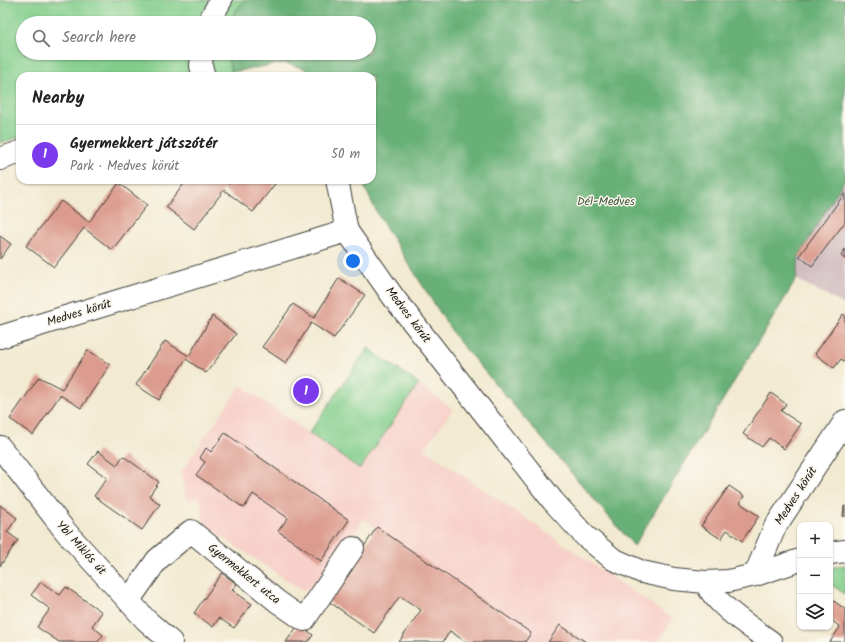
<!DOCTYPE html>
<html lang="en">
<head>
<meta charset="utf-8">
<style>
	:root { --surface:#fff; --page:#f2f2f2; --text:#222; --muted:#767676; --line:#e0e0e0; --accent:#7c3aed }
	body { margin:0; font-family:Kalam,sans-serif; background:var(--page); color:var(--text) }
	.controls { position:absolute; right:12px; bottom:12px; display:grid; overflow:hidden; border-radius:8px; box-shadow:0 1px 3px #0004 }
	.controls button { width:36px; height:36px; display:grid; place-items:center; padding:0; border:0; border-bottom:1px solid var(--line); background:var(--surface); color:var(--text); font:20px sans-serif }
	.you { position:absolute; left:353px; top:261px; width:14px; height:14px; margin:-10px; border:3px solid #fff; border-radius:50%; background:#1a73e8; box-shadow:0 0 0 6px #1a73e833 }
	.badge { display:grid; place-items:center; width:26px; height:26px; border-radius:50%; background:var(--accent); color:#fff; font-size:13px; font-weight:700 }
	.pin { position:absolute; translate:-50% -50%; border:2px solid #fff; box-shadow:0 1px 4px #0006 }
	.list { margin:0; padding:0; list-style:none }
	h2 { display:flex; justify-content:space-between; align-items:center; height:52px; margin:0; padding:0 16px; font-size:17px }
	h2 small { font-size:13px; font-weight:400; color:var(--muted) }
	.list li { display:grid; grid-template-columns:26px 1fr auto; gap:12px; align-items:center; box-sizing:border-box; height:60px; padding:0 16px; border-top:1px solid var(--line) }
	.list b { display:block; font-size:15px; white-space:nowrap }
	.list p { margin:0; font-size:13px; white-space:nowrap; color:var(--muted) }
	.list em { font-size:13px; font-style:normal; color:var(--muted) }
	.icon { flex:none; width:22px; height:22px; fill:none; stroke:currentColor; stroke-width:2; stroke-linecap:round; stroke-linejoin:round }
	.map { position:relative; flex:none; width:845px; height:642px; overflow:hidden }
	.search { position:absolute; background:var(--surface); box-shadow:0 1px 3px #0004; left:16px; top:16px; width:360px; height:44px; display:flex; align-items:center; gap:10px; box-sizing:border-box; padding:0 14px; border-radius:22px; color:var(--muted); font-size:15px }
	.panel { position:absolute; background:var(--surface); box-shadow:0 1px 3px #0004; left:16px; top:72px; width:360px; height:112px; border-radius:12px }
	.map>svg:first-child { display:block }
	.built { fill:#f7d0c9 }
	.industrial { fill:#d2bec1 }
	.green { fill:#81cd8b; stroke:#4e7454 }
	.forest { fill:#68b077; stroke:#42664a }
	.building { fill:#db9b8e }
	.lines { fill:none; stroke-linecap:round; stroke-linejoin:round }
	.minor-casing { stroke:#3c3b37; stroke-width:24 }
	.minor { stroke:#fff; stroke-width:22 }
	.labels { text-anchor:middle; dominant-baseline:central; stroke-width:3; stroke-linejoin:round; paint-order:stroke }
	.park-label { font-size:12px; fill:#3f5a43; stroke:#fbf7ec }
	.street-label { font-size:12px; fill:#1c1c1c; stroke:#fbf7ec }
</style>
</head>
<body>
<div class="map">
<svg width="845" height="642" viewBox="0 0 845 642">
	<rect width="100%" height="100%" fill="#fbf7ec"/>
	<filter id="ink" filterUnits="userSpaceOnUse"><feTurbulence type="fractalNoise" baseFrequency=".025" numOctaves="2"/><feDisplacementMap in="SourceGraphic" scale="8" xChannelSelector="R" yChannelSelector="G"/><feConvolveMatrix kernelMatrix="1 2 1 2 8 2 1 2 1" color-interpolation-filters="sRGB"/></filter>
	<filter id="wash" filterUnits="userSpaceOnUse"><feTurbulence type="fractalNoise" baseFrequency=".012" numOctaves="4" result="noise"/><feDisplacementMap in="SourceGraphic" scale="16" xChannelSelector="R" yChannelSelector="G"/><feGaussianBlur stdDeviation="0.9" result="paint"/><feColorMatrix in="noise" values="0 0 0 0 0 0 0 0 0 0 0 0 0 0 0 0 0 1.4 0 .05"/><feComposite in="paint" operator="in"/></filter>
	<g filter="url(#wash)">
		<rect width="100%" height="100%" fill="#f2ead1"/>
		<path class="built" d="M368 348 453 409 424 449 673 619 658 642H525L531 633 364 519 325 576 303 591 204 525 200 498 186 500 181 472 241 385 309 433Z"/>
		<path class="industrial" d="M845 179V305L796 279 799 256Z"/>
		<path class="green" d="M0 0H245L235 12 230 23H23V53H226L232 72 220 76H20V137L0 143Z
			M368 348 419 384 360 469 309 433Z
			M845 565V594L830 584V568Z"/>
		<path class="forest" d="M245 0H845V179L799 256 796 280 634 546 456 338 379 217 361 180H372V76H310L306 69 284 63 232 72 226 53H369V23H230L235 12Z"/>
		<g id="blocks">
			<path class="building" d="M187 180H224L229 184 232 180H278L253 212 224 190 194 229 166 207Z
				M119 183 147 205 112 250 84 228 54 267 26 246 61 201 89 222Z
				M845 193V222L812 266 799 256Z
				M0 236 11 244 0 259Z
				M845 249V259L841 256Z
				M339 278 365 295 334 338 311 323 286 363 262 347 293 304 314 318Z
				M843 314 845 316V362L841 359 834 368 815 354Z
				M212 316 236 334 206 373 186 359 159 400 136 385 165 341 189 356Z
				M88 350 110 365 81 408 60 395 33 435 10 419 39 377 62 389Z
				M771 393 786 404 781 411 801 424 784 449 769 438 762 447 743 434Z
				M225 433 349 520 321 561 278 531 288 518 253 494 244 508 196 475 205 462 200 458 206 448 211 452Z
				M98 451 117 465 123 456 159 482 149 496 160 504 142 530 94 496 107 478 88 464Z
				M729 486 744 496 740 503 759 516 742 541 727 530 721 539 701 526Z
				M0 505 17 518 7 532 18 540 0 566Z
				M844 506H845V517L843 516Z
				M377 527 531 633 525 642H466L450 631 443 642H399L421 610 400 596 374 633 328 601Z
				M222 573 237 584 232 590 252 604 234 628 219 618 213 627 194 613Z
				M41 582 60 595 66 587 102 612 92 626 103 635 98 642H59L37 627 50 609 31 595Z
				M831 599 845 609V642H830L840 627 830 619Z
				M299 624 313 635 308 642H286Z
				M560 625 586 642H548Z"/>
		</g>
	</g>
	<g filter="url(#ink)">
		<use href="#blocks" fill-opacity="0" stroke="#3c3b37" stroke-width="1"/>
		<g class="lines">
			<g class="minor-casing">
				<path id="minor" d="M208 23 221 0
					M202 53 201 66 204 76
					M0 159 20 152
					M337 180 347 231 394 298 553 501 585 536 613 559 642 572 674 579 705 582 728 581 755 575 800 560
					M0 337 347 231
					M0 447 66 532 146 620 171 642
					M830 553 845 551
					M755 575 775 527 845 421
					M705 582C719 608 748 625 771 642
					M129 600 157 560 191 531 278 602 304 620 353 548"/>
			</g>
			<use href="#minor" class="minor"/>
		</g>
	</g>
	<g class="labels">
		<g class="park-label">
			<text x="606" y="201">Dél-Medves</text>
		</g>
		<g class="street-label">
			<text transform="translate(79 313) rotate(-17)">Medves körút</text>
			<text transform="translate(408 315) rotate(53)">Medves körút</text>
			<text transform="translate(796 496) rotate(-57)">Medves körút</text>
			<text transform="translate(81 548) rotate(48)">Ybl Miklós út</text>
			<text transform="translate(244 574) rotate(39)">Gyermekkert utca</text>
		</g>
	</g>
</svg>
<div class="controls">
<button>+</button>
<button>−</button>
<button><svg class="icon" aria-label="layers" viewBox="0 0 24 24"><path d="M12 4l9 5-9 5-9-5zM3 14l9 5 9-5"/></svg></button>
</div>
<div class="you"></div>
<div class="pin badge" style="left:306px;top:391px">1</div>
<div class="search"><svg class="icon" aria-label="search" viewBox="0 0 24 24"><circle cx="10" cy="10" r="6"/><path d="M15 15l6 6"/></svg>Search here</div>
<section class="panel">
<h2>Nearby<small></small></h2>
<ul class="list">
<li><span class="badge">1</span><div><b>Gyermekkert játszótér</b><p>Park · Medves körút</p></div><em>50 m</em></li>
</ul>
</section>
</div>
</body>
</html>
